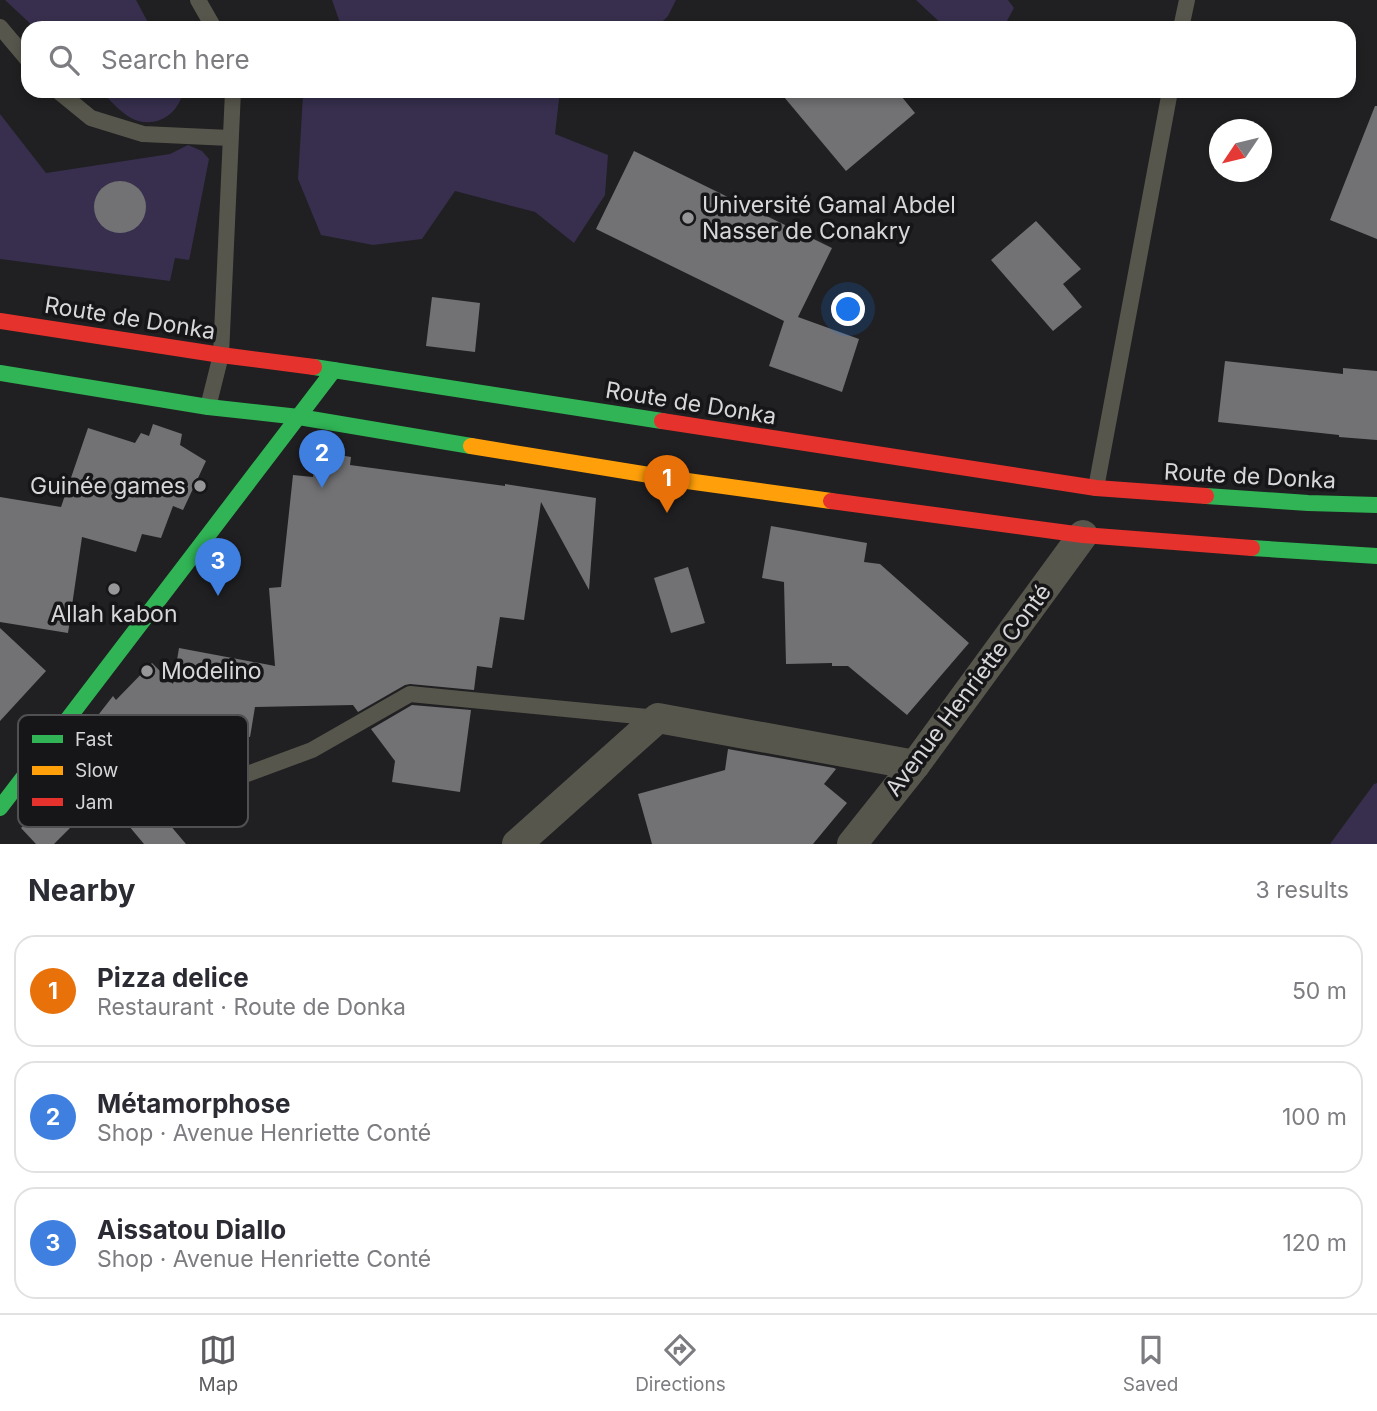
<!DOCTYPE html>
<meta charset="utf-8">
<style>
:root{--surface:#fff;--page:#f2f2f3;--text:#2b2b33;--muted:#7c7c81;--line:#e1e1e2;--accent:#5c5c61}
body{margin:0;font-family:Inter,sans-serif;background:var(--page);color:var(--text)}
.compass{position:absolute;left:1209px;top:119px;width:63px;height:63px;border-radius:50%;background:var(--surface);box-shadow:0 4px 10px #0003;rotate:235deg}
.you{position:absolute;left:849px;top:310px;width:24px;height:24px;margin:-18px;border:5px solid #fff;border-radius:50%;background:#1a73e8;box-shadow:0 0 0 10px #1a73e833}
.badge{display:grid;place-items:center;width:46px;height:46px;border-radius:50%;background:var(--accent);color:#fff;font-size:23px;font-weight:700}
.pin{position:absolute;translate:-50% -58px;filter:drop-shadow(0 2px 4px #0008)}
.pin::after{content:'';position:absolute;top:37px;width:24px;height:21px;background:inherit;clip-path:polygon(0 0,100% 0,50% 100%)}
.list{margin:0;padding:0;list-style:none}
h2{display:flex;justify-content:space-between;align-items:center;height:91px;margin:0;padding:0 28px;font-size:30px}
h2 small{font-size:23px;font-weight:400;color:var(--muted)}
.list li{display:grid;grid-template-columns:46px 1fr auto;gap:21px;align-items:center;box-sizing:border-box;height:112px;margin:0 14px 14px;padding:0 14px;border:2px solid var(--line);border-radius:21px}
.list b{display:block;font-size:26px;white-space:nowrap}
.list p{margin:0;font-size:23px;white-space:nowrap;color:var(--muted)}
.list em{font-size:23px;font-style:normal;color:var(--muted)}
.icon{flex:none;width:38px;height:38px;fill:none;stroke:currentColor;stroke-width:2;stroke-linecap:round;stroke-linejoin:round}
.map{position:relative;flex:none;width:1377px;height:844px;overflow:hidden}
.search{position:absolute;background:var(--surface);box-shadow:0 4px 10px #0003;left:21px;right:21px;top:21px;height:77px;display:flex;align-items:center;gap:18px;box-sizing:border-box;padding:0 24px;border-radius:21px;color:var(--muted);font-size:26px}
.sheet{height:469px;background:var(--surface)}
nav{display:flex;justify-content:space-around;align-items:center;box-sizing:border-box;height:98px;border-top:2px solid var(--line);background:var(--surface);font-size:19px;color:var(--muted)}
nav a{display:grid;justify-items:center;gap:4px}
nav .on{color:var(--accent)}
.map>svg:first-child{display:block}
.green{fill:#372f4d}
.building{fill:#727274}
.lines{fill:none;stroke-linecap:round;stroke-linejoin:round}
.lane{stroke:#57564c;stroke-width:16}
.street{stroke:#57564c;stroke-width:30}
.fast{stroke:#30b455;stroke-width:16}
.slow{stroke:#ff9f0a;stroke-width:16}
.jam{stroke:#e5322d;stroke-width:16}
.poi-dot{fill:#979799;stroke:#161518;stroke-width:2.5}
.labels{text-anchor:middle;stroke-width:7;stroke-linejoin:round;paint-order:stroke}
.poi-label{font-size:23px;fill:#d7d7d9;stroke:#161518;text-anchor:start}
.street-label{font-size:23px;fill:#d7d7d9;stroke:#161518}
.key{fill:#161518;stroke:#504f52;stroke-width:2}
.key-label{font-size:19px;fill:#d7d7d9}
</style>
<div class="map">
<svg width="1377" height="844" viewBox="0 0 1377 844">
<rect width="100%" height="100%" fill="#201f21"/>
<!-- green -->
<g class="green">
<polygon points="5,0 136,0 151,28 35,28"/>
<polygon points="332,0 676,0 668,16 656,28 349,28 339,20"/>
<polygon points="916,0 1008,0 1014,8 1003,28 946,28"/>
<path d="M 101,91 L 183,91 C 179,115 154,130 131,118 C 120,112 110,100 101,91 Z"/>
<polygon points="324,91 560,91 555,134 608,155 605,195 574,243 535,212 455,191 422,239 373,245 321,235 298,179 303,95"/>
<polygon points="0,114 46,173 170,154 188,145 202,151 209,159 190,256 189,260 175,258 170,281 0,259"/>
<polygon points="1377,783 1377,844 1330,844 1374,784"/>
</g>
<!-- building -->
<g class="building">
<polygon points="779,91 897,91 915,113 846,171"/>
<polygon points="1375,106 1377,106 1377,239 1330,220"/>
<polygon points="634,151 832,248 798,317 859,339 842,392 769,366 784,321 596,229"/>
<circle cx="120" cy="207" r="26"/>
<polygon points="1036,221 1081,269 1063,284 1082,307 1053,331 991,260"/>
<polygon points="432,297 480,303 475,352 426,346"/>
<polygon points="1225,361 1343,374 1343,368 1377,371 1377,440 1339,437 1339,435 1218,422"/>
<polygon points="153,424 182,434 180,445 206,461 183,510 173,506 161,538 142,534 136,552 82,537 68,633 0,622 0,497 61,507 88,428 135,443 141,433 149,436"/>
<polygon points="317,451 351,457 350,465 505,486 505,484 596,498 589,590 541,502 524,620 500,617 492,668 477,666 474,690 410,684 405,685 358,712 353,705 255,707 250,737 208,729 202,773 114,759 186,844 144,844 103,795 54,844 36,844 21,828 56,793 54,791 103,735 92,723 113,696 116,700 152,663 173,684 179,648 275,666 269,588 281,587 293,475 313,477"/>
<polygon points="771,526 867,543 864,562 880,564 969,643 907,715 848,666 832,666 832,663 786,664 784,582 762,578"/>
<polygon points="688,567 705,623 671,633 654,578"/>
<polygon points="0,628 46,671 0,721"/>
<polygon points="412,705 471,710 460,792 392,782 395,761 371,729"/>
<polygon points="728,749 834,768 836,769 824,784 847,803 813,844 652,844 638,794 725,770"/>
</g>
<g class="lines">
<!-- lane -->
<g class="lane">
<polyline points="198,0 214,28"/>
<polyline points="0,27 28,60"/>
<polyline points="1181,28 1187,0"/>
<polyline points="58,91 91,118 143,134 230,138"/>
<polyline points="208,407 221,355 233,91"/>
<polyline points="1096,488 1170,91"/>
<polyline points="173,786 212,787 312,750 410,694 658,718"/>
</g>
<!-- street -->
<g class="street">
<polyline points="517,844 658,718 915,765"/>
<polyline points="852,844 915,765 1083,535"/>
</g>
<!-- fast -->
<g class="fast">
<polyline points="314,367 662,421"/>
<polyline points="0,373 208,407 299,417 471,446"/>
<polyline points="1206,496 1308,503 1377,505"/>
<polyline points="1252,548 1377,556"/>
<polyline points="0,808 334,370"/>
</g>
<!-- slow -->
<polyline class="slow" points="471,446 680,480 831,501"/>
<!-- jam -->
<g class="jam">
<polyline points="0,321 221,355 314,367"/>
<polyline points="662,421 1096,488 1206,496"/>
<polyline points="831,501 1083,535 1252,548"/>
</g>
</g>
<!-- markers -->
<g class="poi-dot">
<circle cx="688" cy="218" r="7"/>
<circle cx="200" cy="486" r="7"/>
<circle cx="114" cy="589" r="7"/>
<circle cx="147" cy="671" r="7"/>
</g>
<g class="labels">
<!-- poi labels -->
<g class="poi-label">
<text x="702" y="213">Université Gamal Abdel<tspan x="702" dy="26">Nasser de Conakry</tspan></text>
<text x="186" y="494" text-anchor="end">Guinée games</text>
<text x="114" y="622" text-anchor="middle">Allah kabon</text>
<text x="161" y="679">Modelino</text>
</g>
<!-- street labels -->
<g class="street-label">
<text transform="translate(130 318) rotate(9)" y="8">Route de Donka</text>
<text transform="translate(691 403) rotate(9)" y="8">Route de Donka</text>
<text transform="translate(1250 476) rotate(3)" y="8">Route de Donka</text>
<text transform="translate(968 690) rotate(-53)" y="8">Avenue Henriette Conté</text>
</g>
</g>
<!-- legend -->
<rect x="18" y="715" width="230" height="112" rx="10" class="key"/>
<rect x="32" y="735" width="31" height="8" fill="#30b455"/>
<rect x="32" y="766" width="31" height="9" fill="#ff9f0a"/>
<rect x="32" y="798" width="31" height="8" fill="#e5322d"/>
<g class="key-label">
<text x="75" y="746">Fast</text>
<text x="75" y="777">Slow</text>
<text x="75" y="809">Jam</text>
</g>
</svg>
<svg class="compass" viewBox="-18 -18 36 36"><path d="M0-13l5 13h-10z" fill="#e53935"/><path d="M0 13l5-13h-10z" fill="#7c7c81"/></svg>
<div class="you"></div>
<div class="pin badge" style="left:667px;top:513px;background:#e8710a">1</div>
<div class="pin badge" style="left:322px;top:488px;background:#3f7fe0">2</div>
<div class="pin badge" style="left:218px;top:596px;background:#3f7fe0">3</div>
<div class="search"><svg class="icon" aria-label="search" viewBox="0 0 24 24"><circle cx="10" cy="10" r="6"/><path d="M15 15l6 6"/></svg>Search here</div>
</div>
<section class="sheet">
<h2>Nearby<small>3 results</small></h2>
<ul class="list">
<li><span class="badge" style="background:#e8710a">1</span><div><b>Pizza delice</b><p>Restaurant · Route de Donka</p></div><em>50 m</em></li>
<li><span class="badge" style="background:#3f7fe0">2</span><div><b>Métamorphose</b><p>Shop · Avenue Henriette Conté</p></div><em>100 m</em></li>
<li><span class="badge" style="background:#3f7fe0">3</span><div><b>Aissatou Diallo</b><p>Shop · Avenue Henriette Conté</p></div><em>120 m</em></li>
</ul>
</section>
<nav>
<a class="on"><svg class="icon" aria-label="map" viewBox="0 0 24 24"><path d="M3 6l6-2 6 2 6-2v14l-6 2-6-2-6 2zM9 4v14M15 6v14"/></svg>Map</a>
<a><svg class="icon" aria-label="directions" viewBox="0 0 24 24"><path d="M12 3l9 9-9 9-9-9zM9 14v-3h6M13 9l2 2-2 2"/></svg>Directions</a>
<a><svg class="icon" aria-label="saved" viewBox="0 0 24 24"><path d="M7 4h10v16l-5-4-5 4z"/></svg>Saved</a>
</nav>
